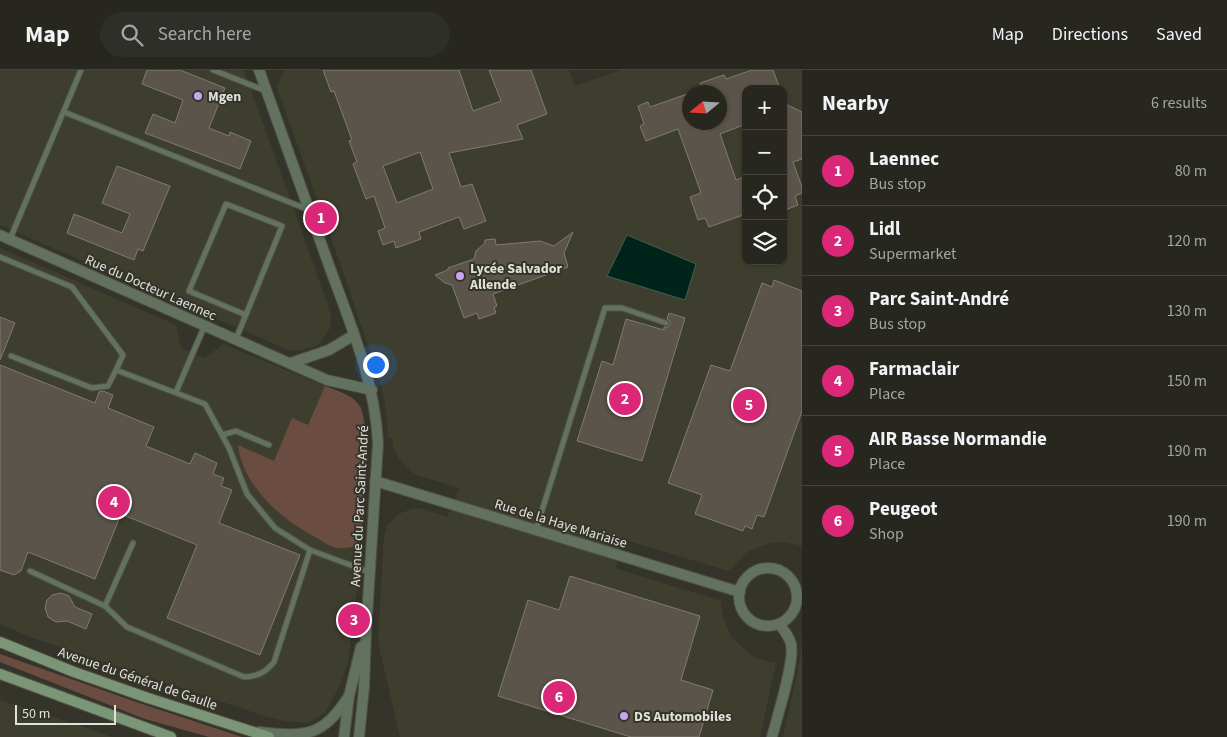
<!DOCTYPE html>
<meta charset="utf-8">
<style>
:root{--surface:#272720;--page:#2f2f29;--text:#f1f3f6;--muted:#a4a5a5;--line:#43443e;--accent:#db2777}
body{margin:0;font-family:"Source Sans 3",sans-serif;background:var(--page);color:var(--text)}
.controls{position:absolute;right:15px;top:15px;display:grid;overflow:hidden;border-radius:10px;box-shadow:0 1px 4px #0004}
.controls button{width:45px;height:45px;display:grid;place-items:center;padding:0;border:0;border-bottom:1px solid var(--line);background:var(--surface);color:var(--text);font:25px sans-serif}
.compass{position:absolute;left:682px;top:15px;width:45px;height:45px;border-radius:50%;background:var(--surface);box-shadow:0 1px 4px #0004;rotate:252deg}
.scale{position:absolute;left:15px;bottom:12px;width:101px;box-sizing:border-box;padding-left:5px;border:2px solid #e1e1db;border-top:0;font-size:14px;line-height:18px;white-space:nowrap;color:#e1e1db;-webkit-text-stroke:4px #34342a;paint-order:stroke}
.you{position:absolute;left:375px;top:294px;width:18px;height:18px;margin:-12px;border:4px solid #fff;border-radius:50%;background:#1a73e8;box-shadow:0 0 0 8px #1a73e833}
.badge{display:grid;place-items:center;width:32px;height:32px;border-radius:50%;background:var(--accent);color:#fff;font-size:16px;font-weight:700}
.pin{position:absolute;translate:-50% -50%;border:2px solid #fff;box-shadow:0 1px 5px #0006}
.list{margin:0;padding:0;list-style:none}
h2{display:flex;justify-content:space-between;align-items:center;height:65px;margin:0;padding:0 20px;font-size:21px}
h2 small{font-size:16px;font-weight:400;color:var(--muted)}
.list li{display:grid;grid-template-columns:32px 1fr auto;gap:15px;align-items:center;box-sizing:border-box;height:70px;padding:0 20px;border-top:1px solid var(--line)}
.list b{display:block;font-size:19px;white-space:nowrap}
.list p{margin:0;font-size:16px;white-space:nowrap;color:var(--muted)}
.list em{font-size:16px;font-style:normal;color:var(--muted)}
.icon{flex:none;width:28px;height:28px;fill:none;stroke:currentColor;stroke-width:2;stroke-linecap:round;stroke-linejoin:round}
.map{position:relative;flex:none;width:802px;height:667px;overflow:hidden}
header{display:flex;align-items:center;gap:30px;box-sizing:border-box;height:70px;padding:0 25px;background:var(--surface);border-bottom:1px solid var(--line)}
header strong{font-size:24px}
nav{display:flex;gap:28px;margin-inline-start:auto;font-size:18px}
.search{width:350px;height:45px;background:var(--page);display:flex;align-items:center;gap:12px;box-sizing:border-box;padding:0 18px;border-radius:28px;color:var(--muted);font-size:19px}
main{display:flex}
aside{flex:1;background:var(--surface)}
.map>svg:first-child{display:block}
.built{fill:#3e3e2f;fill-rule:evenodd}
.green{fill:#6b4c40}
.water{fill:#00231a;stroke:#445c54}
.building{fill:#5b544b;stroke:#827a70;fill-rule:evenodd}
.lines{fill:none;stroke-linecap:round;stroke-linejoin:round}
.service-casing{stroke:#505046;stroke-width:7}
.minor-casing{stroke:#505046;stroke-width:12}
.tertiary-casing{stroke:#505046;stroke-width:12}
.secondary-casing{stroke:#505046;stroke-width:12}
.service{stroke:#62725f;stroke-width:5}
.minor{stroke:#62725f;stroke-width:10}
.tertiary{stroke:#62725f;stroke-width:10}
.secondary{stroke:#7b9577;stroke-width:10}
.poi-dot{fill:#c7a6ef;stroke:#34342a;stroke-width:2}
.labels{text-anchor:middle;stroke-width:4;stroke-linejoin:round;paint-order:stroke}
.poi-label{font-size:14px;font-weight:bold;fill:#e1e1db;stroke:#34342a;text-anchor:start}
.street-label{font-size:14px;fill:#e1e1db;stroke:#34342a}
</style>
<header>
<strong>Map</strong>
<div class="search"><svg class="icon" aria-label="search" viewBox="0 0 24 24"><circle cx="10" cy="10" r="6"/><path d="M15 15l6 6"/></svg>Search here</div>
<nav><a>Map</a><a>Directions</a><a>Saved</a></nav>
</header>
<main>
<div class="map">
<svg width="802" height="667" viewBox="0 0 802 667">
<rect width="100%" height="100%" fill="#34342a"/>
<!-- built -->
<g class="built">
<polygon points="0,0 244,0 329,238 331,248 330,258 323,269 316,276 306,279 295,281 286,279 0,155"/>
<path d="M 284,0 L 569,0 L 575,16 L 621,0 L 802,0 L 802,476 L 784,472 L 771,473 L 756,478 L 747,482 L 729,501 L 625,470 L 615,498 L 721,531 L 723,547 L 731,567 L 749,583 L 758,589 L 776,593 L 760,667 L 400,667 L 378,572 L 384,466 L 387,456 L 397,445 L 413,438 L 424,439 L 447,447 L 460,418 L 416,405 L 411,401 L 399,389 L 393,377 L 392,368 L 388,367 L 386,340 L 381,315 L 346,210 L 276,15 L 279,12 ZM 746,19 L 783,19 L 783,191 L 746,191 ZM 690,22 L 720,22 L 720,52 L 690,52 Z"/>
<polygon points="0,178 176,255 181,278 205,288 223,274 351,327 360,336 363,347 366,391 361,466 357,476 357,518 348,593 339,617 325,643 307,653 284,651 264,646 33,568 0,554"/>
<polygon points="802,564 802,667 783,667 800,590"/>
<polygon points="0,630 87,658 112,667 0,667"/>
</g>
<!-- green -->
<g class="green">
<path d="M 325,316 C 337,321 351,324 359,335 C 372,352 363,442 361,466 L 357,476 C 351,477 344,479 338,478 C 331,478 323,471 317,468 C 282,450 243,417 238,375 L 274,391 L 292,348 L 308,355 Z"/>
<polygon points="0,584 139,633 242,667 209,667 145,649 0,592"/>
</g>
<!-- water -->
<polygon class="water" points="627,165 696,194 685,230 607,206"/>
<!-- building -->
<g class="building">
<polygon points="147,0 180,0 225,18 209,58 229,66 230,62 251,71 240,99 145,63 153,44 175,53 183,30 142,14"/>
<path d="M 323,0 L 459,0 L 473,41 L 501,31 L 489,0 L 531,0 L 547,44 L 517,55 L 523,69 L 449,83 L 461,117 L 472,114 L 486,151 L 464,159 L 459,147 L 419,162 L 421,169 L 396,178 L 394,171 L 383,175 L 378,161 L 385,158 L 374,126 L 366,129 L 353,94 L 357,92 L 349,71 L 352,70 L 334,21 L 331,22 ZM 420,82 L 433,119 L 397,133 L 383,96 Z"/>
<polygon points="752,0 773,0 780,19 746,19 746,54 720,64 736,110 746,106 746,144 709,157 705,148 698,150 690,127 701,123 678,59 646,71 640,56 644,54 638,36 648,32 650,37 690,23 690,52 720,52 720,22 704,22 700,13 724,5 726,9"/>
<polygon points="783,33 802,42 802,89 793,92 802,117 802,123 795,126 798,135 783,141"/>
<polygon points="117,96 170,116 143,181 138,179 134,190 67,163 74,144 122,163 130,144 102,133"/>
<polygon points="573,162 564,183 568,197 493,224 497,236 494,237 496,243 479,249 477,243 464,248 452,215 445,213 435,205 448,200 448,198 474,189 476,181 485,173 485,170 495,169 496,175 540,171 554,176"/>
<polygon points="774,210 802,221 802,341 764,447 757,445 752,459 745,456 743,461 695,444 702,425 668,413 711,295 730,301 762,213 772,217"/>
<polygon points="669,243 685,248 642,391 577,371 602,291 613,295 626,249 664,260 664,257 668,257 670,254 670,251 667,249"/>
<polygon points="0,247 15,253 0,290"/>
<polygon points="0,295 95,333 99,322 103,321 113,325 108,338 154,357 146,376 190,394 195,383 217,393 213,404 224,408 221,416 232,420 219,453 300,485 260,585 167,548 197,475 121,444 95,509 28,482 21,501 14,505 0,500"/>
<polygon points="570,506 700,546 681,610 713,620 699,667 631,667 498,626 528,530 559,540"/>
<polygon points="60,523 69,526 75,537 92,544 86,559 67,551 56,552 48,547 45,538 47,530 52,525"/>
</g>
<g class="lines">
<defs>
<g id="service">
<polyline points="213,0 266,21"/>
<polyline points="64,42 309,140"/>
<polyline points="10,169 81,0"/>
<polyline points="0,187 72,217 123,285 116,300 205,334 229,378 247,424 275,458 310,480 369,502"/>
<polyline points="236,269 282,156 226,134 189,221 246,245"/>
<polyline points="11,286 92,318 108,316 116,300"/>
<polyline points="176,322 205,255"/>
<polyline points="222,365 236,361 269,375"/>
<polyline points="536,460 605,238 622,238 666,253"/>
<path d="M 30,501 L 105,536 L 127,557 L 244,607 C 258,606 265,603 274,592 L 310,480"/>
<polyline points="105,536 133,473"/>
</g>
<g id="minor">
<polyline points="0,165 327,310 372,320"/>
<polyline points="291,293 329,280 354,265"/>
<polyline points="375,411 740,522"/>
<circle cx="768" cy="527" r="29"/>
<path d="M 772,667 C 777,647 795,592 791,574 C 789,566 784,560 779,554"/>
</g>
<g id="tertiary">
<path d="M 259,0 C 283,67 307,134 331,201 C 352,258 375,313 378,373 L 366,562 L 364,618 L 359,667"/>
<path d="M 259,662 C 307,667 322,667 349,626"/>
<polyline points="344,667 349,626 361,577"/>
</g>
<g id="secondary">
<polyline points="0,572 74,602 148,628 269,667"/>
<polyline points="0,604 171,667"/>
</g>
</defs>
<!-- service casing -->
<use href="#service" class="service-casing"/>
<!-- minor casing -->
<use href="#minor" class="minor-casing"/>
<!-- tertiary casing -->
<use href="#tertiary" class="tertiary-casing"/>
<!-- secondary casing -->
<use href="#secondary" class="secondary-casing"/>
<!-- service -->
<use href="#service" class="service"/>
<!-- minor -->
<use href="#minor" class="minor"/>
<!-- tertiary -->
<use href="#tertiary" class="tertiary"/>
<!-- secondary -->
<use href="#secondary" class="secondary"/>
</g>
<!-- markers -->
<g class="poi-dot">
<circle cx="198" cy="26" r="5"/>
<circle cx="460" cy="206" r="5"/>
<circle cx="624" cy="646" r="5"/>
</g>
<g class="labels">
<!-- poi labels -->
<g class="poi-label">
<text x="208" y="31">Mgen</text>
<text x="470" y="203">Lycée Salvador<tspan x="470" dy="16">Allende</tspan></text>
<text x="634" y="651">DS Automobiles</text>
</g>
<!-- street labels -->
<g class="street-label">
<text transform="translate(151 217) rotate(24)" y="5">Rue du Docteur Laennec</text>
<text transform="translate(359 436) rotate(-87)" y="5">Avenue du Parc Saint-André</text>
<text transform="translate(561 453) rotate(17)" y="5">Rue de la Haye Mariaise</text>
<text transform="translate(138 608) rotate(19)" y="5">Avenue du Général de Gaulle</text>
</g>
</g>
</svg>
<div class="controls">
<button>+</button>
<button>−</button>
<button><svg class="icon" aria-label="locate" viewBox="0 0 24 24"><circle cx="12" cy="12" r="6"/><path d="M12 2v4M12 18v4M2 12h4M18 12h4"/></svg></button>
<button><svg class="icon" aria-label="layers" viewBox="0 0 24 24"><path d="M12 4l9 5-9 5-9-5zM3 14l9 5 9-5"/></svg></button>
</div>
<svg class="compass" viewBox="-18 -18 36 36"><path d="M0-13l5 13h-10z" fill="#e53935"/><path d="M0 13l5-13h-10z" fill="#a4a5a5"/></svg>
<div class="scale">50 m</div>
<div class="you"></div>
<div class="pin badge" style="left:321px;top:148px">1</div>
<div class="pin badge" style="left:625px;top:329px">2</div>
<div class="pin badge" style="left:354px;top:550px">3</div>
<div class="pin badge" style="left:114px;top:432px">4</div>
<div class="pin badge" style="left:749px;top:335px">5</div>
<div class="pin badge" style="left:559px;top:627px">6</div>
</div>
<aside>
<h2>Nearby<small>6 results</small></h2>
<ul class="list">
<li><span class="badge">1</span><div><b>Laennec</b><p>Bus stop</p></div><em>80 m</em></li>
<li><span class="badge">2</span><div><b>Lidl</b><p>Supermarket</p></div><em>120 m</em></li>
<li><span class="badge">3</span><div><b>Parc Saint-André</b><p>Bus stop</p></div><em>130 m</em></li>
<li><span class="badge">4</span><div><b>Farmaclair</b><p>Place</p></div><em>150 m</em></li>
<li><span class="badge">5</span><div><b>AIR Basse Normandie</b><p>Place</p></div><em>190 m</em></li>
<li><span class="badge">6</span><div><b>Peugeot</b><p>Shop</p></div><em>190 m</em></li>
</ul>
</aside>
</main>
